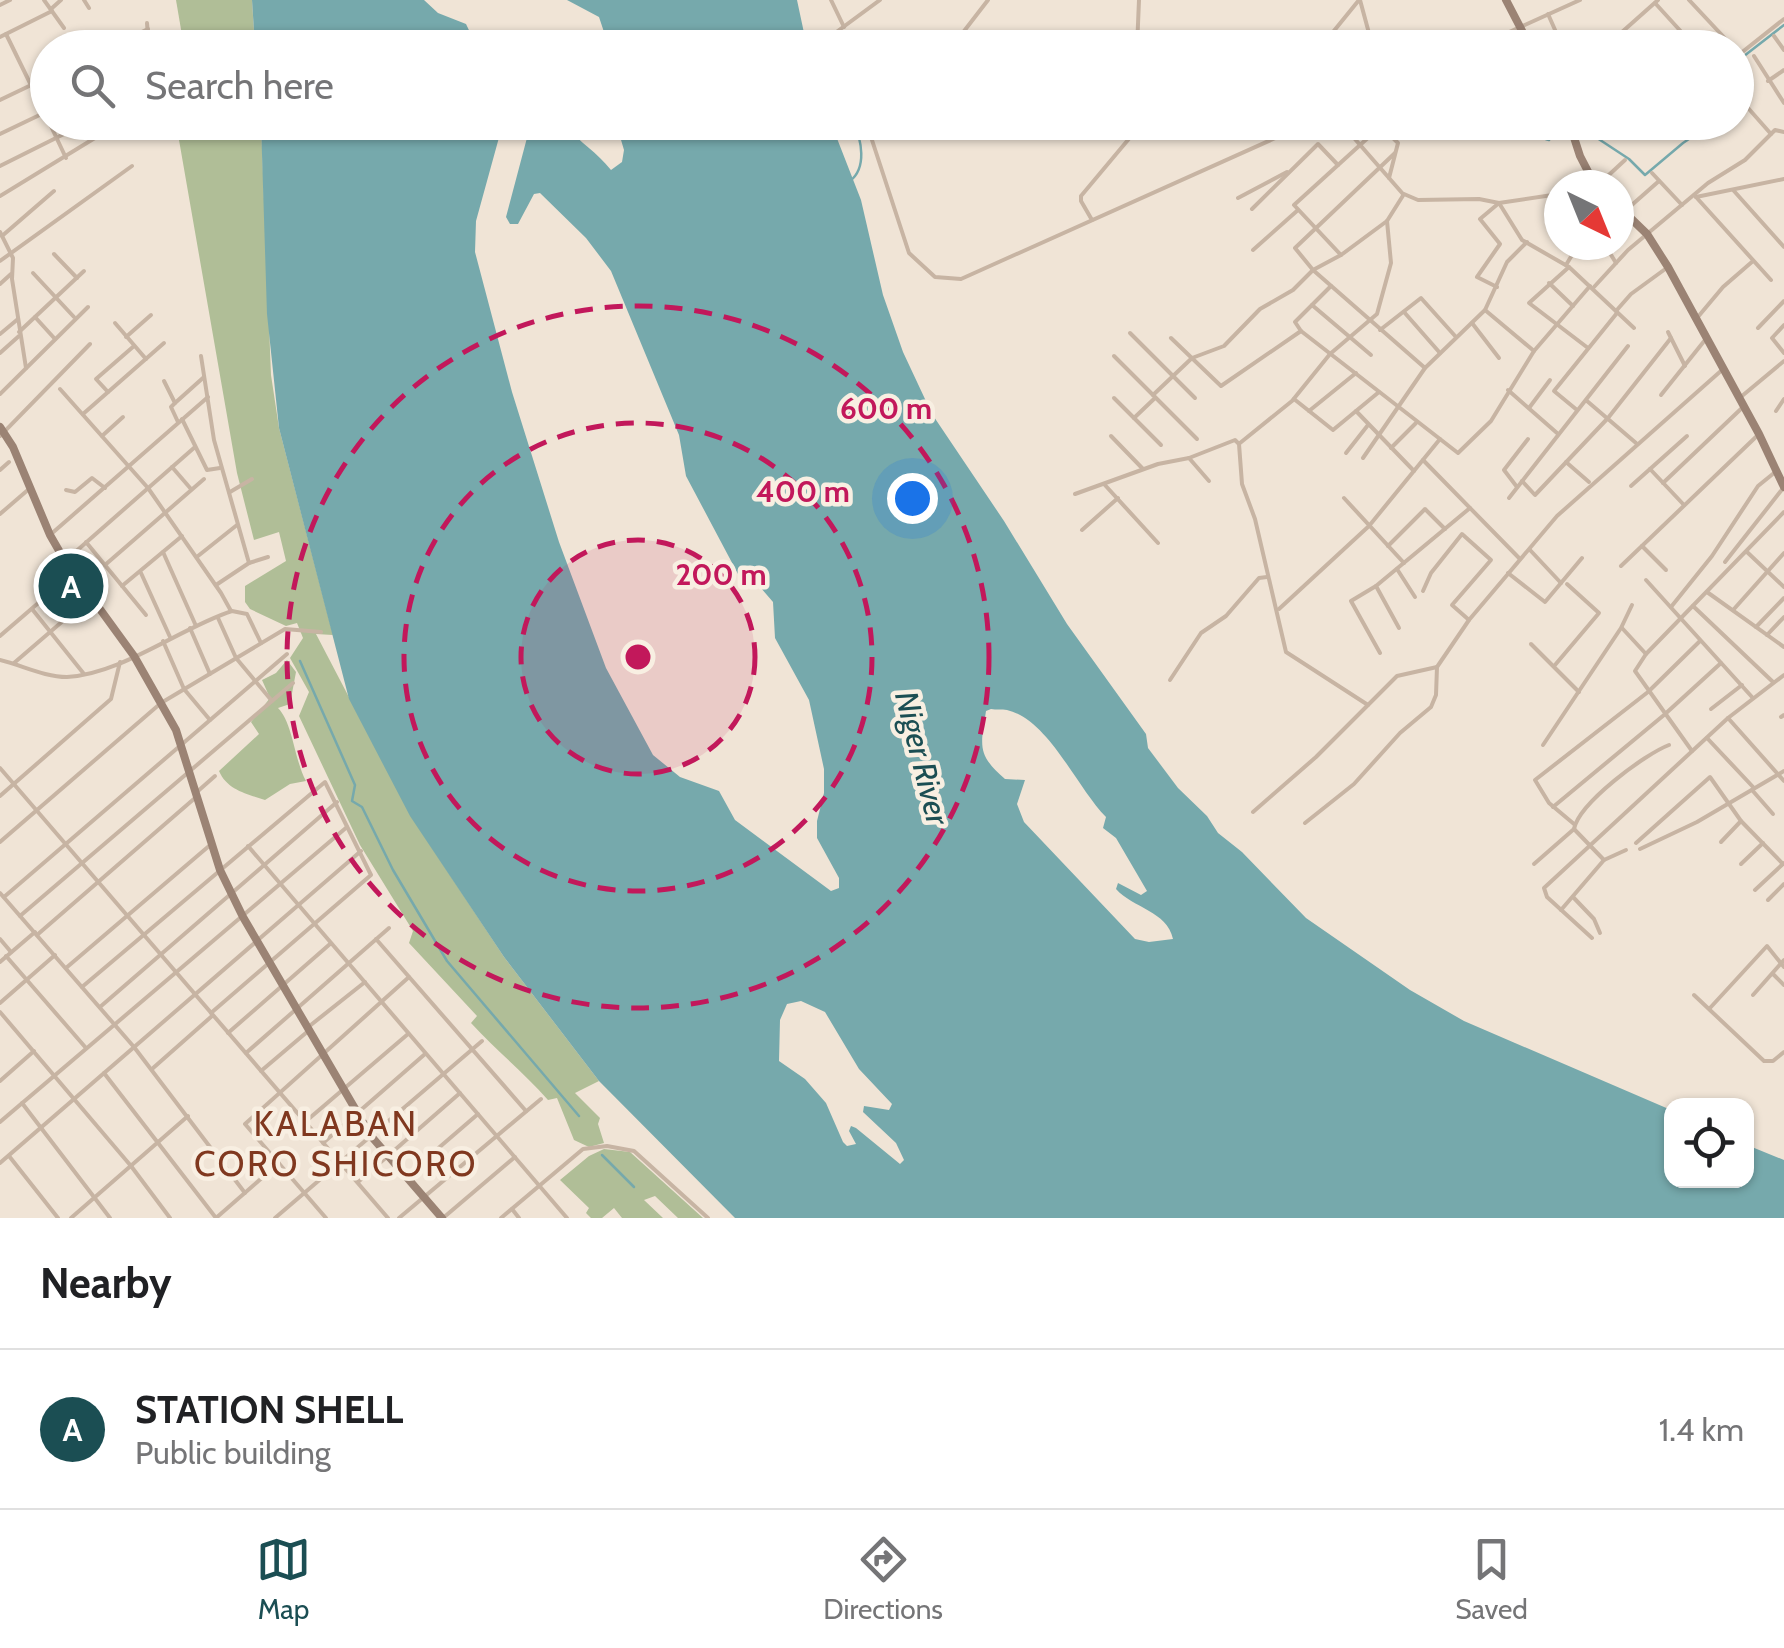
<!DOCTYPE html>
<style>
:root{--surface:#fff;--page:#f2f2f2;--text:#202124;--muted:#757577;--line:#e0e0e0;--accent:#1b4e53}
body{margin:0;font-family:Cabin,sans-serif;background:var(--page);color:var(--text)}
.controls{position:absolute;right:30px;bottom:30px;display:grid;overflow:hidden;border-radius:20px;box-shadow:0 2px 8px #0004}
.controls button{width:90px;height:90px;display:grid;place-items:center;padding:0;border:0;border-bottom:2px solid var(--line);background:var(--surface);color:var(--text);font:50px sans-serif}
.compass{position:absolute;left:1544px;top:170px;width:90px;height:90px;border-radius:50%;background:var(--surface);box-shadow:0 2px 8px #0004;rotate:137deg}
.you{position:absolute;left:912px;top:498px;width:35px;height:35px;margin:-25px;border:8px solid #fff;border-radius:50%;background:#1a73e8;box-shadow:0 0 0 15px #1a73e833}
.badge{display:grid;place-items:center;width:65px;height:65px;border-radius:50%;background:var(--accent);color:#fff;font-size:32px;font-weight:700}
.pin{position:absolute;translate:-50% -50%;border:5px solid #fff;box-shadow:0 2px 10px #0006}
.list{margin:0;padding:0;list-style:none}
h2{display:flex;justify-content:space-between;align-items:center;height:130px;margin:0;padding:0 40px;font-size:42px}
h2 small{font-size:32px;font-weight:400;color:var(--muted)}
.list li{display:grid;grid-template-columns:65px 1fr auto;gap:30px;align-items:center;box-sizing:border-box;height:160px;padding:0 40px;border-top:2px solid var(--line)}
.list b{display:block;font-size:38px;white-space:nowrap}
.list p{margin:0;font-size:32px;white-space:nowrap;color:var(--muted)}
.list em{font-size:32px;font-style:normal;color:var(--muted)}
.icon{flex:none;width:55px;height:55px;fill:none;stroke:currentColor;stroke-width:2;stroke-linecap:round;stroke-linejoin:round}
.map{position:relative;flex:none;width:1784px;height:1218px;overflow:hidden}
.search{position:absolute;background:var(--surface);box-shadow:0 2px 8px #0004;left:30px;right:30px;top:30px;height:110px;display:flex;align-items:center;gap:25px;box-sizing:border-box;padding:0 35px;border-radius:55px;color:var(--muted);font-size:38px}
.sheet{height:290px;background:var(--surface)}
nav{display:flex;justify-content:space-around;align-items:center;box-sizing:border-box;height:140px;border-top:2px solid var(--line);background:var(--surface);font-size:28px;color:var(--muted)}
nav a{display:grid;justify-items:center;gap:5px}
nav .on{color:var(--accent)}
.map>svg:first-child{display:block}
.green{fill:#b0be97}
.water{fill:#76a9ac;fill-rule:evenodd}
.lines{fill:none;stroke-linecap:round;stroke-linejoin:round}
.stream{stroke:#76a9ac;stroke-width:2.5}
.street{stroke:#c7b4a3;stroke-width:4}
.secondary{stroke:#9b8374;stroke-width:8}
.ring{fill:none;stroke:#c2185b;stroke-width:5;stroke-dasharray:18 12}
.labels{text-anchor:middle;stroke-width:9;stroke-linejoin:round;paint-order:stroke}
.water-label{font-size:32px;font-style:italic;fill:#1b4e53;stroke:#f8efe2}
.quarter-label{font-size:35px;letter-spacing:2.5px;fill:#80381f;stroke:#f8efe2}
.centre{fill:#c2185b;stroke:#f8efe2;stroke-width:5}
.ring-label{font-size:30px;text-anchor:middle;font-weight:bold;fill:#c2185b;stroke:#f8efe2;stroke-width:9;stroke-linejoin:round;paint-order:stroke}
</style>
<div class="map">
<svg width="1784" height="1218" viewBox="0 0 1784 1218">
<rect width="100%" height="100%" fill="#f0e4d6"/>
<!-- green -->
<g class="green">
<polygon points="176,0 252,0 255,47 184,47"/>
<path d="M 188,123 L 261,123 L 271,375 L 279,428 L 333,635 L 316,634 L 411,816 L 504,957 L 599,1081 L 575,1093 L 600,1118 L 598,1124 L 604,1143 L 589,1147 L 574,1140 L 557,1098 L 548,1100 C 524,1073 496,1050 471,1023 L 477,1016 L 409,943 L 413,931 L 360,845 L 299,716 L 309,692 L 290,658 L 303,638 L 297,623 L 286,626 L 250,609 L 245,602 L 245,586 L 286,561 L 279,532 L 254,540 L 237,473 L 179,140 L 189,137 Z"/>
<path d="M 287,660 L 296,672 L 290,704 L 278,708 C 293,723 294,759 306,781 L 290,784 L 265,800 C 247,794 227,790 219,771 L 259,734 L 251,722 L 270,698 L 262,680 L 276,673 Z"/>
<polygon points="604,1149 630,1152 703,1218 678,1218 655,1196 644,1200 663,1218 622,1218 614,1208 602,1218 591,1218 586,1213 589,1208 560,1180 589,1156"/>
</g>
<!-- water -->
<g class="water">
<polygon points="252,0 424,0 438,13 466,24 477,47 255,47"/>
<polygon points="567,0 797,0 807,47 603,47 605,35 599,17"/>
<path d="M 261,123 L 503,123 L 476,221 L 475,252 L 512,392 L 559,542 L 606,668 L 653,755 L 680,777 L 719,791 L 735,820 L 831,891 L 839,888 L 839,878 L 817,838 L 817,821 L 824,793 L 824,769 L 809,700 L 775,638 L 773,602 L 760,587 L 738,574 L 686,476 L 679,435 L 611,271 L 586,238 L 540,193 L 534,194 L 518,224 L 510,224 L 506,217 L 528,134 L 529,123 L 565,125 C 580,143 597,152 611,170 L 622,162 L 624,150 L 616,123 L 831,123 L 861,200 L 883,295 L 903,352 L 932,414 L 1004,521 L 1067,624 L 1146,734 L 1148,748 L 1178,788 L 1207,816 L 1218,833 L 1242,852 L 1306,918 L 1410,990 L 1464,1021 L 1671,1110 L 1672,1180 L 1746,1180 L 1747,1145 L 1784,1160 L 1784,1218 L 735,1218 L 599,1081 L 504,957 L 410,816 L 349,699 L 279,428 L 267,314 ZM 991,709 C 996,710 1002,709 1007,710 C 1049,720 1077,788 1106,817 L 1103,828 L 1116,838 L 1147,891 L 1141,895 L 1118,883 L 1116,889 C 1133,908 1167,911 1173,939 L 1149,942 L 1135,939 L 1024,822 L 1017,804 L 1025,780 L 1005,779 C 976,754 981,745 986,711 ZM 801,1001 L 825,1012 L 859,1069 L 892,1104 L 889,1110 L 864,1106 L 863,1112 L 896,1143 L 904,1160 L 900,1164 L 856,1128 L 851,1126 L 849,1131 L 856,1144 L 847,1146 L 843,1142 L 826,1103 L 805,1079 L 779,1061 L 780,1020 L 787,1004 Z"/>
</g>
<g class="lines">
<!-- stream -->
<g class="stream">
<polyline points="1736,79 1745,70 1744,56 1784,25"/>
<polyline points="1396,122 1431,138 1447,131 1487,136 1502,126 1549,140 1554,133 1562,138 1591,134 1629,159 1645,175 1683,143 1714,122"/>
<path d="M 850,181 C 867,168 862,140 853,122"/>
<polyline points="300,661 355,785 352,801 362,807 393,870 447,961 579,1116"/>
<polyline points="602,1155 634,1187"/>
</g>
<!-- street -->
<g class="street">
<polyline points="44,0 64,28"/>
<polyline points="84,0 89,8"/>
<polyline points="831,0 844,27"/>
<polyline points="1360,0 1373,48"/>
<polyline points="1689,0 1734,48"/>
<polyline points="1655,3 1696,48"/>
<polyline points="0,5 10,0"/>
<polyline points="51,9 61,0"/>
<polyline points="1548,14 1563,48"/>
<polyline points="147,23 149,48"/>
<polyline points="1333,33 1347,48"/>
<polyline points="6,34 48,120"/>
<polyline points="1774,36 1784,50"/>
<polyline points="0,37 52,11"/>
<polyline points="898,37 908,48"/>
<polyline points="109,48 148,29"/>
<polyline points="836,48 831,36 880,0"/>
<polyline points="951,48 988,0"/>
<polyline points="1137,48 1139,0"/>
<polyline points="1320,48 1359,0"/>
<polyline points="1474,48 1580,0"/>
<polyline points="1604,48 1658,0"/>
<polyline points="1754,56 1784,103"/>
<polyline points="1736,57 1784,19"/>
<polyline points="1768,81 1784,70"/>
<polyline points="0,100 48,77"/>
<polyline points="1741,100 1771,134"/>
<polyline points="49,122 66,158"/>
<polyline points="872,122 870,134 909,253 935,277 961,279 1311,122"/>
<polyline points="1340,122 1403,194"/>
<polyline points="1496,122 1498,126"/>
<polyline points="1605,132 1631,122"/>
<polyline points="0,134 48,111"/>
<polyline points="1395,153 1295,248 1313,270 1425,368"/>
<polyline points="0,166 88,122"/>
<polyline points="1652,173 1682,205"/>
<polyline points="1598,185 1625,160"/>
<polyline points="1734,191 1784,247"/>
<polyline points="0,196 121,122"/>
<polyline points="1696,197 1771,280"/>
<polyline points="1696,197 1784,179"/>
<polyline points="1238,198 1287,172"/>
<polyline points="1252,209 1318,144 1338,165"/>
<polyline points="1625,211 1659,181"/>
<polyline points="1092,220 1081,201 1081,196 1143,122"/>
<polyline points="0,232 13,258 12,279 26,368"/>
<polyline points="2,236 54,191"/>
<polyline points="1605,245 1616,263"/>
<polyline points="1253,250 1298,210"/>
<polyline points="54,254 77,278"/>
<polyline points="1341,255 1294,205 1381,126 1398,143 1389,178"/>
<polyline points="0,261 132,166"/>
<polyline points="1566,265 1578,245"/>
<polyline points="1569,267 1529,303 1588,348"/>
<polyline points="33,273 74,317"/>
<polyline points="1549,283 1573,306"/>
<polyline points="0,284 11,274"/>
<polyline points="1331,286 1295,322 1301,331 1458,453 1491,421 1534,351 1590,286"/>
<polyline points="1497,287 1477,277 1500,244 1480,219 1499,203 1522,240 1569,267 1634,328"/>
<polyline points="1594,287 1628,250 1708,183 1745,160 1775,130 1784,132"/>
<polyline points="1312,305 1371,355"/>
<polyline points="1485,310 1534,351"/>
<polyline points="1616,311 1631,294 1668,267"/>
<polyline points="1404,312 1440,353"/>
<polyline points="35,317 55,339"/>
<polyline points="1697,318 1723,287 1753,261"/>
<polyline points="115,323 146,359"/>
<polyline points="1472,323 1499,358"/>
<polyline points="1784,325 1772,338 1784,353"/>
<polyline points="1758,328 1784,301"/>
<polyline points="1380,330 1421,298 1456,337"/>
<polyline points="19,332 84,271"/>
<polyline points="1668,332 1685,366"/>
<polyline points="1130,333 1195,398"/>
<polyline points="0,334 18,319"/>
<polyline points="126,337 151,315"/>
<polyline points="1171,338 1221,386 1301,331"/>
<polyline points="0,353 19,336"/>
<polyline points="201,356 214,440 249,563"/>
<polyline points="1114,356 1197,439"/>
<polyline points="164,381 175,403 171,407 178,422"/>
<polyline points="60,389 148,488 221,593 231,611"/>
<polyline points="1508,390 1557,433"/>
<polyline points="108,392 96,379 134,346"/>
<polyline points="0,394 88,307"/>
<polyline points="1153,395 1192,358 1224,346 1260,309 1293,290 1313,270 1341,255 1387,221 1404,194 1418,200 1479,199 1499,203 1559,194"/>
<polyline points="1661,395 1705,340"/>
<polyline points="1742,396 1784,361"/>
<polyline points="1114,398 1161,445"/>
<polyline points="1294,399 1333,430 1379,392"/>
<polyline points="1587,401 1636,443"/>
<polyline points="175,403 204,377"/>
<polyline points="1529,408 1550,380"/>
<polyline points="1577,410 1554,391 1617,313"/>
<polyline points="1309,411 1356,373"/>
<polyline points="1356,411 1414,471"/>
<polyline points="1776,411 1784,399"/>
<polyline points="83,414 164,343"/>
<polyline points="1134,418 1155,398"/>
<polyline points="182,419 207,470 220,468"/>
<polyline points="0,436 90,344"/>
<polyline points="102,436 123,417"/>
<polyline points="1111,436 1143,469"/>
<polyline points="1240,443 1292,401 1330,354 1377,314 1391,263 1387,221"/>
<polyline points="1391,448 1416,423"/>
<polyline points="1346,453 1368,425"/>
<polyline points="1189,458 1209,481"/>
<polyline points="1363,458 1425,368 1485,310 1507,262 1527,242"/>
<polyline points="1423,460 1520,559"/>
<polyline points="1566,462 1589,482"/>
<polyline points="172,467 191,489"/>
<polyline points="1650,469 1684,505"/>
<polyline points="0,470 9,462"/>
<polyline points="1522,481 1535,495 1608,418 1671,338"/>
<polyline points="1663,483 1743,407"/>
<polyline points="1104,484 1158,543"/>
<polyline points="1631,486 1687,436"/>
<polyline points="1517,487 1504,470 1528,439"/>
<polyline points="66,490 75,492 92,478 105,488"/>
<polyline points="230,492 252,479"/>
<polyline points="1075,494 1158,464 1189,458 1235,440 1239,444 1242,484 1255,519 1286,652 1368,705"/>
<polyline points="1344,498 1404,563"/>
<polyline points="1509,498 1628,346"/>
<polyline points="0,514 29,489"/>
<polyline points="1082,530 1118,498"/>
<polyline points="50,535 208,397"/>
<polyline points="86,542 146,615"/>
<polyline points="1388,546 1425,509 1445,529"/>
<polyline points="1642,546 1666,570"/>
<polyline points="1530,550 1561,583"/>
<polyline points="163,552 196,626"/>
<polyline points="1747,552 1784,587"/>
<polyline points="198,556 237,525"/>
<polyline points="65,561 195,447"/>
<polyline points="1725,562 1784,487"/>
<polyline points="105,565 204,479"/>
<polyline points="1621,566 1759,434"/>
<polyline points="1397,569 1415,597"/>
<polyline points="141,573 170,637"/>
<polyline points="1508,573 1545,602 1582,558"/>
<polyline points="1646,580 1752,697"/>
<polyline points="216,585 249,563 268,557"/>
<polyline points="122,586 182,536"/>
<polyline points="1376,586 1399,628"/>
<polyline points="1423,591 1431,573 1462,534 1491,560 1452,605 1469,620"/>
<polyline points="1707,592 1784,647"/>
<polyline points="1693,606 1773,682"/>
<polyline points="1671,607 1712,556 1758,486 1774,473"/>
<polyline points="32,609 84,674"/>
<polyline points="1279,609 1369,526 1440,439"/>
<polyline points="1734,609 1784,553"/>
<polyline points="218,618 236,658 272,701"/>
<polyline points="1756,627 1784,598"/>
<polyline points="190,628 210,674"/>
<polyline points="1622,628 1646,654"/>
<polyline points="1767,635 1784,617"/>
<polyline points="0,636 72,574"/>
<polyline points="163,641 184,689 210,720"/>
<polyline points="1531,644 1579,692"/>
<polyline points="1380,653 1351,601 1376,586 1470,508"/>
<path d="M 0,660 C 22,665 44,677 67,677 C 122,674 180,628 232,611 L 247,614 L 261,643"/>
<polyline points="14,663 78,608"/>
<polyline points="1555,665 1599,613 1567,584"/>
<polyline points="1170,680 1201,633 1226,616 1259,578 1267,577"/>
<polyline points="1711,709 1742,685"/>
<polyline points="1781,717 1784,715"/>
<polyline points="1728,718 1784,781"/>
<polyline points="1707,738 1754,788"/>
<polyline points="1543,745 1621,628 1632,605"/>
<polyline points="1692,751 1635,671 1646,654 1784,512"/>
<polyline points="0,768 388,1218"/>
<polyline points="1752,790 1773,814"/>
<polyline points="198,791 215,776"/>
<polyline points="0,796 111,699 120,662"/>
<polyline points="1553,807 1664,715 1721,663"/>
<polyline points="1253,812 1316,757 1397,676 1437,667"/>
<polyline points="1305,823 1354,784 1400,733 1431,707 1436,695 1437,667 1469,620 1557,516 1722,370"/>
<polyline points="1574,824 1549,803 1535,780 1648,692 1700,641"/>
<path d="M 1574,829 C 1579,803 1645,754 1669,745"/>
<polyline points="0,842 161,703 285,629 321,632"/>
<polyline points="1721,842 1741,821"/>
<polyline points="1636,843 1710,777 1741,821 1783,864"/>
<polyline points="248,846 567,1218"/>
<polyline points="1640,849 1697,822 1784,771"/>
<polyline points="1534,864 1574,829 1604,860 1626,850"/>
<polyline points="1741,864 1763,843"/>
<polyline points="1755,890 1784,863"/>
<polyline points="0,893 134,1047 245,1193"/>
<polyline points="4,897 287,654"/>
<polyline points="1573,897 1594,919 1600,933"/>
<polyline points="1768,900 1784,884"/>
<polyline points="1561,910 1604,860"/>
<polyline points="20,916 293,683"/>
<polyline points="37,935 195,798"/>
<polyline points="1592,938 1547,897 1544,888 1728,718 1784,675"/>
<polyline points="0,939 11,952"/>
<polyline points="376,939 526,1111"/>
<polyline points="6,956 86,1048"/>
<polyline points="0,962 35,932"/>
<polyline points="66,968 209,846"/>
<polyline points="1773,974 1784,985"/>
<polyline points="82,987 325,782 371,875 211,1013"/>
<polyline points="1694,995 1764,1061 1773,1061 1784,1052"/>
<polyline points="1753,995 1784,960"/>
<polyline points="0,1003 55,955"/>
<polyline points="100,1007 337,802"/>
<polyline points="1710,1008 1767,946 1784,967"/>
<polyline points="0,1012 131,1166 170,1218"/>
<polyline points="307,1028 365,982"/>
<polyline points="228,1033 330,944"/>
<polyline points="246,1053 389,928"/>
<polyline points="152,1069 212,1016"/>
<polyline points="261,1071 307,1032"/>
<polyline points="104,1073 216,1218"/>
<polyline points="0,1081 34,1051"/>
<polyline points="22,1103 110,1218"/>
<polyline points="0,1122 347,827"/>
<polyline points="305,1122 408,1034"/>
<polyline points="323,1143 425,1054"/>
<polyline points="9,1156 58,1218"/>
<polyline points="0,1163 361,851"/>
<polyline points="406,1176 478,1114"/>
<polyline points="358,1182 460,1093"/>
<polyline points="512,1209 519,1218"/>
<polyline points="71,1218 188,1116"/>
<polyline points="216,1218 279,1163"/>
<polyline points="275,1218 482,1041"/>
<polyline points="326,1218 245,1124 409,977"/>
<polyline points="399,1218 541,1099"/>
<polyline points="443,1218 515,1157"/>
<polyline points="501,1218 583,1149 607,1146 634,1151 708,1218"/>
</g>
<!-- secondary -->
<g class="secondary">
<polyline points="1506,0 1531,48"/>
<polyline points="1569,122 1580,156 1595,185"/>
<polyline points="1619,207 1647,234 1668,267 1759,434 1784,487"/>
<polyline points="0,427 13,447 50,535 65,561 134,656 176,730 220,870 243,917 371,1136 442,1218"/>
</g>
</g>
<!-- distance rings -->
<circle cx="638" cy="657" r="117" fill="#c2185b" fill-opacity=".12"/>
<g class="ring">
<circle cx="638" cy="657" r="117"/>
<circle cx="638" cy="657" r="234"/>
<circle cx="638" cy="657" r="351"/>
</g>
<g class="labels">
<!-- water labels -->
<g class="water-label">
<text transform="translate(922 758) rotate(76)" y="11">Niger River</text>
</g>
<!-- quarter labels -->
<g class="quarter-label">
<text x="336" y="1136">KALABAN<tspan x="336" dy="40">CORO SHICORO</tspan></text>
</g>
</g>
<circle cx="638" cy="657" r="15" class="centre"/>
<g class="ring-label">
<text x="886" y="419">600 m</text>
<text x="803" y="502">400 m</text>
<text x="721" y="585">200 m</text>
</g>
</svg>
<div class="controls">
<button><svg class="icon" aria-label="locate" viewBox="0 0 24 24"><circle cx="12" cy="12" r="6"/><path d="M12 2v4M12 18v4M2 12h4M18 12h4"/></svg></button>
</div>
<svg class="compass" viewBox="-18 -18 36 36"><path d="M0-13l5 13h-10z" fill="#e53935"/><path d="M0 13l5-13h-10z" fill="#757577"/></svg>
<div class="you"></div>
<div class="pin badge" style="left:71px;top:586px">A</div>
<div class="search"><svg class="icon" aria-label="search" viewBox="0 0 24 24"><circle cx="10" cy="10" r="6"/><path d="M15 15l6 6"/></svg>Search here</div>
</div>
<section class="sheet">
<h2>Nearby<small></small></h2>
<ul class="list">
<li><span class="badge">A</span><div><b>STATION SHELL</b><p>Public building</p></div><em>1.4 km</em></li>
</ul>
</section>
<nav>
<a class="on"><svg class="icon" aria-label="map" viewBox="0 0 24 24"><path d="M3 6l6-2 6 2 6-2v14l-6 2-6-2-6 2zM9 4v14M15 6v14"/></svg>Map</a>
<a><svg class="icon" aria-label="directions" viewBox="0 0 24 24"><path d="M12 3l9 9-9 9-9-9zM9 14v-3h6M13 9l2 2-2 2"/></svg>Directions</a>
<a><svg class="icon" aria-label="saved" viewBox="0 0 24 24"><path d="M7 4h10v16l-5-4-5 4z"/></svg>Saved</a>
</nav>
